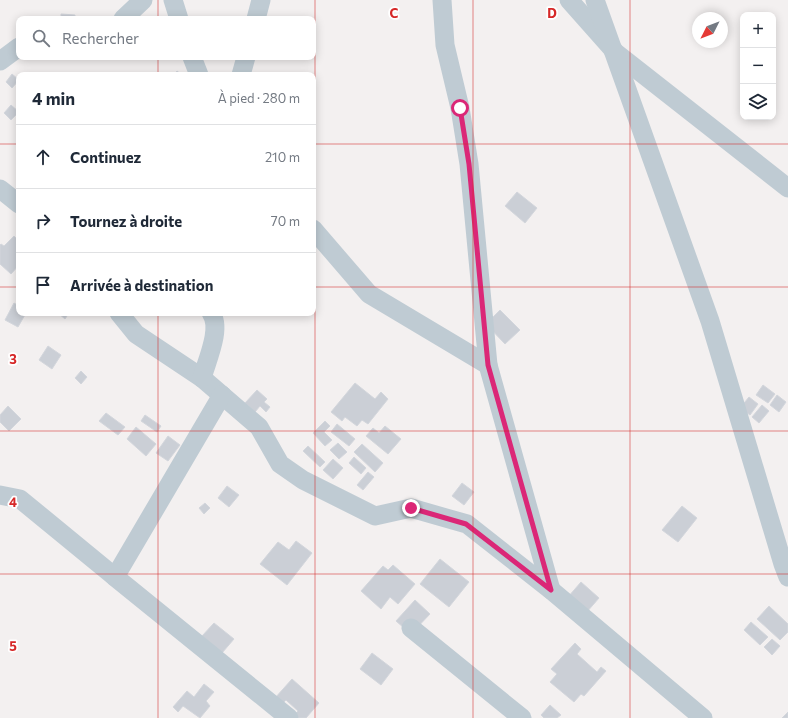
<!DOCTYPE html>
<html lang="fr">
<meta charset="utf-8">
<style>
:root{--surface:#fff;--page:#f6f6f7;--text:#1f2937;--muted:#747a83;--line:#e0e1e3}
body{margin:0;font-family:Commissioner,sans-serif;background:var(--page);color:var(--text)}
.controls{position:absolute;right:12px;top:12px;display:grid;overflow:hidden;border-radius:8px;box-shadow:0 2px 10px #0003}
.controls button{width:36px;height:36px;display:grid;place-items:center;padding:0;border:0;border-bottom:1px solid var(--line);background:var(--surface);color:var(--text);font:20px sans-serif}
.compass{position:absolute;left:692px;top:12px;width:36px;height:36px;border-radius:50%;background:var(--surface);box-shadow:0 2px 10px #0003;rotate:228deg}
.stop{position:absolute;width:12px;height:12px;margin:-9px;border:3px solid #db2777;border-radius:50%;background:#fff}
.stop.end{background:#db2777;border-color:#fff;box-shadow:0 1px 4px #0008}
.list{margin:0;padding:0;list-style:none}
h2{display:flex;justify-content:space-between;align-items:center;height:52px;margin:0;padding:0 16px;font-size:17px}
h2 small{font-size:13px;font-weight:400;color:var(--muted)}
.list li{display:grid;grid-template-columns:26px 1fr auto;gap:12px;align-items:center;box-sizing:border-box;height:64px;padding:0 16px;border-top:1px solid var(--line)}
.list b{display:block;font-size:15px;white-space:nowrap}
.list em{font-size:13px;font-style:normal;color:var(--muted)}
.icon{flex:none;width:22px;height:22px;fill:none;stroke:currentColor;stroke-width:2;stroke-linecap:round;stroke-linejoin:round}
.map{position:relative;flex:none;width:788px;height:718px;overflow:hidden}
.search{position:absolute;background:var(--surface);box-shadow:0 2px 10px #0003;left:16px;top:16px;width:300px;height:44px;display:flex;align-items:center;gap:10px;box-sizing:border-box;padding:0 14px;border-radius:8px;color:var(--muted);font-size:15px}
.panel{position:absolute;background:var(--surface);box-shadow:0 2px 10px #0003;left:16px;top:72px;width:300px;height:244px;border-radius:8px}
.map>svg:first-child{display:block}
.building{fill:#cbcfd6;stroke:#d3d6dc}
.lines{fill:none;stroke-linecap:round;stroke-linejoin:round}
.street{stroke:#bfcbd3;stroke-width:19}
.route{stroke:#db2777;stroke-width:5}
.grid{fill:none;stroke:#d62828;stroke-width:1;stroke-opacity:0.55}
.grid-label{font-size:13px;text-anchor:middle;font-weight:bold;fill:#d62828;stroke:#fff;stroke-width:3.5;stroke-linejoin:round;paint-order:stroke}
</style>
<div class="map">
<svg width="788" height="718" viewBox="0 0 788 718">
<rect width="100%" height="100%" fill="#f3f0f0"/>
<!-- building -->
<g class="building">
<polygon points="61,14 75,15 75,19 61,19"/>
<polygon points="177,71 182,75 174,75"/>
<polygon points="12,74 19,80 12,88 6,82"/>
<polygon points="11,105 19,112 11,120 4,113"/>
<polygon points="517,192 537,208 525,223 505,206"/>
<polygon points="14,236 19,241 18,255 19,265 11,274 0,264 0,245 1,244 4,246"/>
<polygon points="14,303 19,306 19,313 26,313 18,327 5,320"/>
<polygon points="500,310 520,330 505,344 486,324"/>
<polygon points="58,313 69,313 65,319"/>
<polygon points="48,346 61,355 52,369 39,360"/>
<polygon points="81,371 87,377 81,384 75,378"/>
<polygon points="355,383 375,399 381,392 388,399 368,424 362,420 357,426 345,417 342,421 331,412"/>
<polygon points="763,385 775,394 768,403 756,395"/>
<polygon points="257,390 267,399 264,402 270,407 266,412 260,406 255,412 245,403"/>
<polygon points="777,395 786,402 779,412 770,405"/>
<polygon points="749,397 758,404 750,415 740,408"/>
<polygon points="762,405 769,411 759,423 752,417"/>
<polygon points="8,406 21,419 9,431 0,422 0,415"/>
<polygon points="106,413 125,427 118,435 99,421"/>
<polygon points="145,415 161,426 157,432 141,421"/>
<polygon points="325,421 330,426 324,432 332,440 325,446 313,433"/>
<polygon points="337,424 355,439 349,446 331,432"/>
<polygon points="385,426 401,439 388,454 366,436 373,428 379,433"/>
<polygon points="136,427 156,444 146,456 127,439"/>
<polygon points="168,436 180,445 168,461 156,453"/>
<polygon points="338,443 347,452 339,459 330,450"/>
<polygon points="362,444 383,463 375,472 354,452"/>
<polygon points="308,446 325,462 320,467 303,451"/>
<polygon points="354,457 366,468 361,474 349,463"/>
<polygon points="333,459 343,468 333,479 323,470"/>
<polygon points="368,472 374,477 363,490 357,485"/>
<polygon points="462,483 474,492 464,505 452,496"/>
<polygon points="227,486 239,495 229,507 218,498"/>
<polygon points="205,503 210,508 204,514 199,508"/>
<polygon points="682,506 697,518 678,542 662,530"/>
<polygon points="296,541 312,553 287,585 260,564 278,542 289,550"/>
<polygon points="440,559 469,582 449,607 420,584"/>
<polygon points="393,565 415,584 398,604 390,597 381,609 361,591 383,566 388,570"/>
<polygon points="581,582 599,598 586,613 568,597"/>
<polygon points="415,600 430,614 411,634 396,621"/>
<polygon points="769,606 788,624 788,632 780,640 757,619"/>
<polygon points="751,622 768,637 760,645 744,630"/>
<polygon points="214,623 234,639 222,653 202,636"/>
<polygon points="772,639 780,646 772,655 764,647"/>
<polygon points="575,643 581,649 577,654 597,672 601,667 606,671 584,696 581,694 574,702 550,682 557,674 551,669"/>
<polygon points="372,653 393,669 381,685 360,669"/>
<polygon points="292,679 319,703 306,718 299,718 295,714 298,711 286,700 282,704 275,698"/>
<polygon points="204,684 214,692 206,701 210,706 200,718 183,706 178,712 173,707 187,691 194,697"/>
<polygon points="550,705 561,715 557,718 544,718 541,715"/>
<polygon points="788,712 788,718 782,718"/>
</g>
<g class="lines">
<!-- street -->
<g class="street">
<polyline points="173,0 179,19"/>
<polyline points="442,0 445,45 460,108 469,164 488,365"/>
<polyline points="569,0 616,53 788,188"/>
<polyline points="595,0 710,321 783,564 788,577"/>
<polyline points="123,19 143,0"/>
<polyline points="256,19 261,0"/>
<polyline points="192,57 199,75"/>
<polyline points="0,61 19,47"/>
<polyline points="241,75 246,57"/>
<polyline points="0,189 19,204"/>
<polyline points="313,229 369,294 488,365 551,590"/>
<polyline points="119,313 136,334 202,378 259,427 280,464 303,480 375,516 411,508 467,524 551,590 703,718"/>
<path d="M 202,378 C 207,360 222,328 211,313"/>
<polyline points="0,495 20,499 115,577 222,395"/>
<polyline points="115,577 289,718"/>
<polyline points="411,628 522,718"/>
</g>
</g>
<g class="lines">
<!-- route -->
<polyline class="route" points="411,508 466,524 551,590 488,365 469,164 460,108"/>
</g>
<!-- grid -->
<path class="grid" d="M 158,0 L 158,19M 315,0 L 315,718M 473,0 L 473,718M 630,0 L 630,718M 158,57 L 158,75M 0,144 L 19,144M 313,144 L 788,144M 0,287 L 19,287M 313,287 L 788,287M 158,313 L 158,718M 0,431 L 788,431M 0,574 L 788,574"/>
<g class="grid-label">
<text x="394" y="18">C</text>
<text x="552" y="18">D</text>
<text x="13" y="364">3</text>
<text x="13" y="507">4</text>
<text x="13" y="651">5</text>
</g>
</svg>
<div class="controls">
<button>+</button>
<button>−</button>
<button><svg class="icon" aria-label="layers" viewBox="0 0 24 24"><path d="M12 4l9 5-9 5-9-5zM3 14l9 5 9-5"/></svg></button>
</div>
<svg class="compass" viewBox="-18 -18 36 36"><path d="M0-13l5 13h-10z" fill="#e53935"/><path d="M0 13l5-13h-10z" fill="#747a83"/></svg>
<div class="stop" style="left:460px;top:108px"></div>
<div class="stop end" style="left:411px;top:508px"></div>
<div class="search"><svg class="icon" aria-label="search" viewBox="0 0 24 24"><circle cx="10" cy="10" r="6"/><path d="M15 15l6 6"/></svg>Rechercher</div>
<section class="panel">
<h2>4 min<small>À pied · 280 m</small></h2>
<ul class="list">
<li><svg class="icon" aria-label="ahead" viewBox="0 0 24 24"><path d="M12 20V5M6 11l6-6 6 6"/></svg><div><b>Continuez</b></div><em>210 m</em></li>
<li><svg class="icon" aria-label="right" viewBox="0 0 24 24"><path d="M7 20v-9h11M14 6l5 5-5 5"/></svg><div><b>Tournez à droite</b></div><em>70 m</em></li>
<li><svg class="icon" aria-label="arrive" viewBox="0 0 24 24"><path d="M6 21V4h12l-3 4 3 4H6"/></svg><div><b>Arrivée à destination</b></div></li>
</ul>
</section>
</div>
